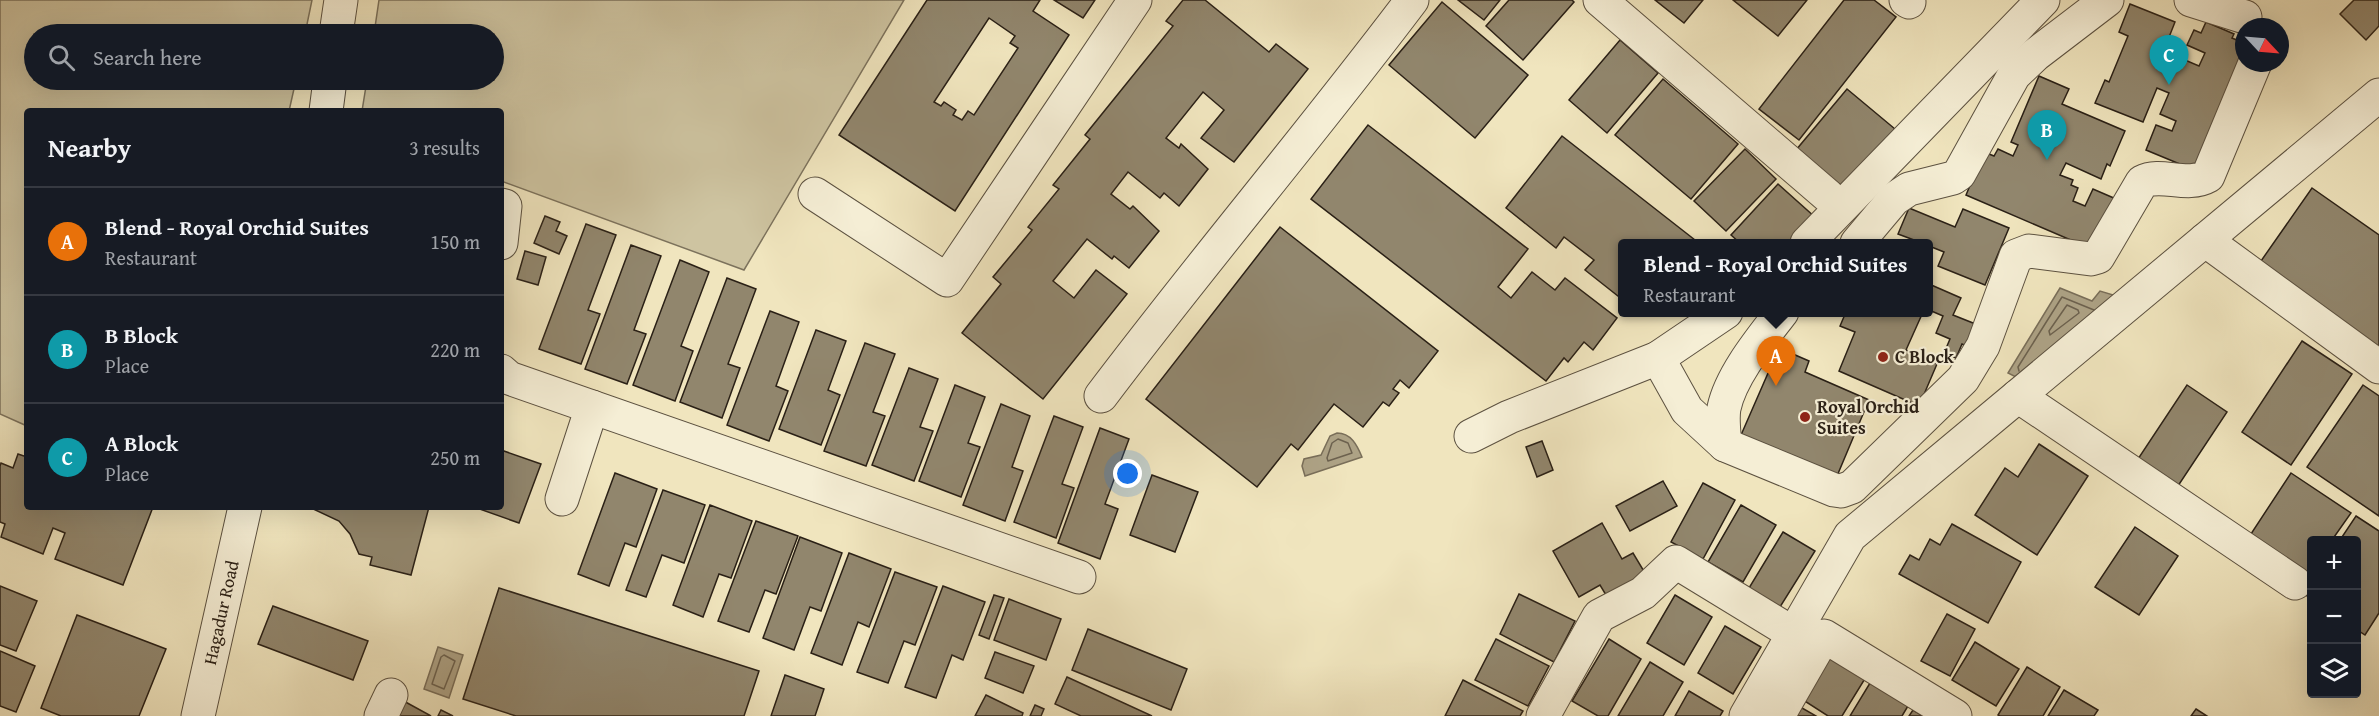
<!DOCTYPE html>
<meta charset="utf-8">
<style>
:root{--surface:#171b24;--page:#242831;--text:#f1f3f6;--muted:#9ea1a6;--line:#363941;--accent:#1a73e8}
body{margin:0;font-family:"Gentium Book Plus",serif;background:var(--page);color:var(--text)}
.controls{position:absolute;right:18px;bottom:18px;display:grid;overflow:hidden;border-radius:6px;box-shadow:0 6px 24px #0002}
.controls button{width:54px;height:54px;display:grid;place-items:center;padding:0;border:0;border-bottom:2px solid var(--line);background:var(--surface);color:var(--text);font:30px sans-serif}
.compass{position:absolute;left:2235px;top:18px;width:54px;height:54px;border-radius:50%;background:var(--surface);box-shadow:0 6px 24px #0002;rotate:116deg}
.you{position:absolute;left:1128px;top:474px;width:21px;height:21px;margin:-15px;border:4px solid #fff;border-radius:50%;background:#1a73e8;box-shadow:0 0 0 9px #1a73e833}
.badge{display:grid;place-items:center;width:39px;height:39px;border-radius:50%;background:var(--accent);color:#fff;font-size:20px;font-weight:700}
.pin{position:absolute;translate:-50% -50px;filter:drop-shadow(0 2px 3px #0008)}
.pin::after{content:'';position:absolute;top:32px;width:21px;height:18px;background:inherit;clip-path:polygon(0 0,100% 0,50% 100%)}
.popup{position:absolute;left:1618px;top:239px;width:315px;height:78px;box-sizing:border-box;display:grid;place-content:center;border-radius:6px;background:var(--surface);filter:drop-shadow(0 2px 4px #0005);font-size:20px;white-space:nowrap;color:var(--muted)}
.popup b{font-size:22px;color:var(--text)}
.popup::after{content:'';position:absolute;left:50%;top:100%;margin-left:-12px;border:12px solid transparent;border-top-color:var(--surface)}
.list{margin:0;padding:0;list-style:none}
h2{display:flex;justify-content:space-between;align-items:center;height:78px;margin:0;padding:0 24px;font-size:26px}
h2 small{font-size:20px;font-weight:400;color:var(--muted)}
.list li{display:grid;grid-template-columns:39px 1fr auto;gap:18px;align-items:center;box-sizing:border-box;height:108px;padding:0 24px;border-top:2px solid var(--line)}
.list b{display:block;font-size:22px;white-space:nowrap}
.list p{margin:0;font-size:20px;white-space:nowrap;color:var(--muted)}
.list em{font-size:20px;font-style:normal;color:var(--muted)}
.icon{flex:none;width:33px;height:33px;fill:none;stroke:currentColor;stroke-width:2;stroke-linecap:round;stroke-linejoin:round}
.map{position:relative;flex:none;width:2379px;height:716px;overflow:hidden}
.search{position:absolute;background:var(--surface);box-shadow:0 6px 24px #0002;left:24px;top:24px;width:480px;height:66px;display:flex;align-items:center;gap:15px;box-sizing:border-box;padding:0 21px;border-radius:33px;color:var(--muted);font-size:22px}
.panel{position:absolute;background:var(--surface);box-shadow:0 6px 24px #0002;left:24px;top:108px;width:480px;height:402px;border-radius:6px}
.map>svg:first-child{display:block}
.green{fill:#cec4a1;stroke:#7c725c;stroke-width:1.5}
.water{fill:#ada285;stroke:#796e59;stroke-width:1.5}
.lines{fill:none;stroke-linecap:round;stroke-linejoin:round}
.shore{stroke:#6c614e;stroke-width:1.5}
.building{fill:#91866d;stroke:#2a2016;stroke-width:1.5;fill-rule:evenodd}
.minor-casing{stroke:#5c5140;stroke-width:35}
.minor{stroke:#f5eed5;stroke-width:33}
.poi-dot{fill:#8f2418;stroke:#f5eed5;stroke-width:2}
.labels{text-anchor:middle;stroke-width:4.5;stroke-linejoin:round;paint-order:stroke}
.poi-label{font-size:18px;font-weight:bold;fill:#2a2016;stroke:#f5eed5;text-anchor:start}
.street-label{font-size:18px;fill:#2a2016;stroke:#f5eed5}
</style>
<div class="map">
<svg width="2379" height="716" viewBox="0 0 2379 716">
<rect width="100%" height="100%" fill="#f0e5be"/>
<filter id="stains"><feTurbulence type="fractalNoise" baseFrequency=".00333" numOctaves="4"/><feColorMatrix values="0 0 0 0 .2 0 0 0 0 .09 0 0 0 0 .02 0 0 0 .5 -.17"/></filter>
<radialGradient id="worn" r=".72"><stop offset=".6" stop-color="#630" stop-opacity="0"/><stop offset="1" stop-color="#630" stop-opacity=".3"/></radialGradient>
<!-- green -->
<g class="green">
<polygon points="0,0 312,0 305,34 34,34 34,80 296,80 289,111 27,111 27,426 0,414"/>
<polygon points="379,0 904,0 744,270 501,181 501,111 362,111 367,80 494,80 494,34 374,34"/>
</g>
<!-- water -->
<g class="water">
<polygon points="2060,288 2092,301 2100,291 2120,297 2022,380 2008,373"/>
<path d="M 1337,433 C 1351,433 1357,445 1362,457 L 1305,476 L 1302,466 L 1304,459 L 1321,455 L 1330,436 Z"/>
<polygon points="438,647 463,655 449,698 424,689"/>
</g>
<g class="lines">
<!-- shore -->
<g class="shore">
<polygon points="2067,305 2078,310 2079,313 2050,335 2049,331"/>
<polyline points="2019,371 2018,367 2062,297 2094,310"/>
<polygon points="1338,439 1348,443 1352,453 1328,461 1327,458 1332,443"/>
<polygon points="444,655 455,661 444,689 432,684 441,657"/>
</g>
</g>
<!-- building -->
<g class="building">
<path d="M 927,0 L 1040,0 L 1033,11 L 1069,35 L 955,211 L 839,135 ZM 989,18 L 1015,36 L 1010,43 L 1018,48 L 974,115 L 968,111 L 962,120 L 953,115 L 956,110 L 944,102 L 941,106 L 934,102 Z"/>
<polygon points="1054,0 1095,0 1083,18"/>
<polygon points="1183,0 1205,0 1269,52 1276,44 1308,69 1234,162 1201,138 1224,110 1203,92 1166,138 1179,148 1181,144 1208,169 1179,206 1164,193 1160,198 1128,172 1111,194 1130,209 1133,206 1159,231 1129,268 1114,256 1112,259 1087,239 1053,281 1074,298 1096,270 1127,294 1043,399 962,333 1001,284 993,277 1032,230 1028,227 1059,189 1053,185 1090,139 1085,135 1173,26 1166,21"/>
<polygon points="1458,0 1500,0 1484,20"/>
<polygon points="1509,0 1572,0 1574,2 1523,60 1486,26"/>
<polygon points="1655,0 1703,0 1684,23"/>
<polygon points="1733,0 1807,0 1778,36"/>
<polygon points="1844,0 1874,0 1896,17 1799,140 1759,109"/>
<polygon points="2354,0 2379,0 2379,26 2366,40 2340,14"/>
<polygon points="1442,2 1528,75 1475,138 1389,65"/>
<polygon points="2130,4 2175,22 2162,55 2184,64 2185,60 2199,66 2205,53 2187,45 2194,30 2201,33 2206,22 2234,34 2232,38 2244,43 2244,63 2199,172 2146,150 2156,125 2172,131 2176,121 2160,114 2169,93 2157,88 2143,122 2095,103 2105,80 2109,82 2128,36 2119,32"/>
<polygon points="1620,40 1658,73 1607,133 1569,100"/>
<polygon points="2039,76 2069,89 2062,104 2125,131 2110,166 2107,164 2101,179 2066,163 2060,175 2073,180 2071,185 2078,188 2073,201 2085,206 2093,189 2116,199 2094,250 1966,195 1984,152 1994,156 1998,149 2013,156 2018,145 2011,142"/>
<polygon points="1663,79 1738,144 1691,199 1615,135"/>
<polygon points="1847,89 1895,129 1845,190 1796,150"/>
<polygon points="1368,125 1528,249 1498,287 1511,298 1532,272 1555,290 1565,278 1617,318 1593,350 1584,342 1568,362 1564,358 1546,381 1311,199"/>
<polygon points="1562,136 1695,240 1692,243 1623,243 1623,300 1585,270 1594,260 1564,237 1556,248 1506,208"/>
<polygon points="1745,149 1776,179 1726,231 1694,201"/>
<polygon points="1778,184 1816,218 1792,243 1740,243 1731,235"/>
<polygon points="2312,188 2379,235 2379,353 2254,271"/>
<polygon points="1909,208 1955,227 1963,209 2009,228 1985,285 1938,266 1944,252 1929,246 1929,243 1922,243 1898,234"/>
<polygon points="545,216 560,222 556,231 567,236 559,254 534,243"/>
<polygon points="586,224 616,235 588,310 600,314 581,364 539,349"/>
<polygon points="1280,227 1438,351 1409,388 1400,380 1393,389 1399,393 1389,406 1383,402 1363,427 1334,404 1298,450 1291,444 1257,487 1146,399"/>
<polygon points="631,245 661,256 634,330 646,334 627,384 585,369"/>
<polygon points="525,251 546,257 538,285 517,279"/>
<polygon points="680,260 709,272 681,346 693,351 675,401 633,385"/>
<polygon points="727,278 756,289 728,364 740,368 722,418 680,402"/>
<polygon points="1929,284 1961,298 1953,315 1978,325 1969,347 1962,344 1956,358 1944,353 1950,339 1936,333 1943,316 1929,310"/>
<polygon points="770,311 799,322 776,386 788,391 769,441 727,425"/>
<polygon points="1846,312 1923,312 1906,350 1937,364 1919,406 1839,371 1855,332 1840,326"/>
<polygon points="816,330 846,341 828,390 840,395 821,445 779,429"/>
<polygon points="2302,341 2352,374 2291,465 2242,432"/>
<polygon points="865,343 895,354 873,412 885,416 866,466 824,451"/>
<polygon points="1779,348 1809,361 1805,372 1869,400 1837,476 1741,435"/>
<polygon points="909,368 938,379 920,427 933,431 914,481 872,465"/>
<polygon points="955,385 985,397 968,443 980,447 961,497 919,481"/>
<polygon points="2187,385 2227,412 2172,495 2132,468"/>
<polygon points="2363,385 2379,396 2379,516 2307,467"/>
<polygon points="1001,404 1030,416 1012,467 1023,471 1005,521 963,505"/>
<polygon points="1054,416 1083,427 1062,484 1074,488 1056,538 1014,522"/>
<polygon points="1100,428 1129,439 1105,504 1118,509 1100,559 1058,543"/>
<polygon points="1542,441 1553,470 1537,477 1526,447"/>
<polygon points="2039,444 2088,476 2037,555 1975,515 2005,468 2018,477"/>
<polygon points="501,450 541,464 519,523 474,507 501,507"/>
<polygon points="18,454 27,457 27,507 153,507 123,585 55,559 65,533 53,528 43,554 1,537 5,524 0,522 0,466 1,463 13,468"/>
<polygon points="615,473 657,489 636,547 625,543 609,586 578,574"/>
<polygon points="2291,473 2351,513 2332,540 2312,540 2312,571 2304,583 2245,543"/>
<polygon points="1152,475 1198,492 1175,552 1130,535"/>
<polygon points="1663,481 1677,506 1630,531 1616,506"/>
<polygon points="1703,483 1735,500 1703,559 1671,542"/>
<polygon points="663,490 705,505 684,563 662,555 646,597 626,590"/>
<polygon points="710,505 752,521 731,578 719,574 703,617 673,605"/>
<polygon points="1741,505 1776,525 1743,582 1708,562"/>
<polygon points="309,507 429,507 411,575 370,565 372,557 359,554 350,534 339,521"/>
<polygon points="2356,516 2379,531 2379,613 2365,635 2356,629 2356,540 2340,540"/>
<polygon points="756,521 798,536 776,594 765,590 749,632 718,621"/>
<polygon points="1602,523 1622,559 1633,553 1648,578 1609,600 1600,585 1579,597 1553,551"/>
<polygon points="1952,524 2021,562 1988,623 1899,574 1910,555 1919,560 1930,539 1940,545"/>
<polygon points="2135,527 2178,556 2139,615 2095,587"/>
<polygon points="1783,532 1815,551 1780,607 1749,588"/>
<polygon points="800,537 842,553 821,611 810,607 794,650 763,638"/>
<polygon points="849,553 891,569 869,627 858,622 842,665 811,653"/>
<polygon points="895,572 937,587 915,645 904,641 888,683 857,672"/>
<polygon points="2312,583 2312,599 2304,594"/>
<polygon points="0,586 37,601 16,651 0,645"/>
<polygon points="943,586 985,602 963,660 952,655 936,698 905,687"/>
<polygon points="499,588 759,671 744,716 516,716 463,699"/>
<polygon points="1519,594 1575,621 1554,662 1500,634"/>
<polygon points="994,595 1004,598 989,639 979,635"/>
<polygon points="1675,595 1712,617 1684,665 1647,643"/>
<polygon points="1009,599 1061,619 1046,660 994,640"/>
<polygon points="273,606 368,641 353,680 258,644"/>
<polygon points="1947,614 1975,629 1950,676 1921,661"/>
<polygon points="77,615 166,649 139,716 61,716 41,708"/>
<polygon points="1725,626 1761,647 1733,694 1698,673"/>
<polygon points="1088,629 1187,669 1171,710 1072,670"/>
<polygon points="1496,639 1549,666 1528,706 1475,680"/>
<polygon points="1609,639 1641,659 1608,716 1598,716 1572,701"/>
<polygon points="1975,642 2019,669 1996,706 1952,680"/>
<polygon points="0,651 35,666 16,712 0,706"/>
<polygon points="995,652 1034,666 1023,693 985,678"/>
<polygon points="1827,653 1866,677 1842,716 1828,716 1800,698"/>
<polygon points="1650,662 1683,682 1663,716 1618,716"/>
<polygon points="2027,667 2060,687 2043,716 2000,716 1998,715"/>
<polygon points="785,675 824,689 815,716 771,716"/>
<polygon points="1067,677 1152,716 1081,716 1055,704"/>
<polygon points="1463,680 1523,711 1520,716 1445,716"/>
<polygon points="1870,683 1908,706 1902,716 1850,716"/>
<polygon points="2064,690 2098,710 2094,716 2048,716"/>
<polygon points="1689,691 1723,711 1720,716 1675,716"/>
<polygon points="986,695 1023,713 1022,716 975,716"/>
<polygon points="400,699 431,716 391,716"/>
<polygon points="1795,704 1816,716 1788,716"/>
<polygon points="1035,705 1044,709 1041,716 1030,716"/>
<polygon points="2196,709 2207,716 2191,716"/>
<polygon points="441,710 453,716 438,716"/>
<polygon points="1913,710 1923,716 1909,716"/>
</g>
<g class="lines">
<defs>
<g id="minor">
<polyline points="1600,0 1828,196"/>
<polyline points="1906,0 1909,2"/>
<polyline points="2191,0 2245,17"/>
<polyline points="336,34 341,0"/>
<polyline points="326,111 330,80"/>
<polyline points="815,194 947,280 1135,0"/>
<polyline points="501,205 505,206 501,243"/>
<polyline points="2205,240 2379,367"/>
<polyline points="1807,243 2043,0"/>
<polyline points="1857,243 1894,199 1909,189 1953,178 1959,174 2014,75 2035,55 2107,0"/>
<path d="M 1658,358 L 1687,410 L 1725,445 L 1834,490 L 1841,491 L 1852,487 L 1963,379 L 1983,346 L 2016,256 L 2029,251 L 2091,259 L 2098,257 L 2142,182 C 2161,172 2187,188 2208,176 L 2255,63"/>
<polyline points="501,371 509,378 1079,577"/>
<path d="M 1101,396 C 1202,262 1311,134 1412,0"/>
<polyline points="2018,396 2295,583"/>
<polyline points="1471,436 1509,417 1658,358 1726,312"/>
<path d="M 1725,445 C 1724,433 1722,419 1724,408 C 1731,375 1762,338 1782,312"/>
<polyline points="562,499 592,407"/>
<path id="s1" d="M 198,716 L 245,507"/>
<polyline points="381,716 391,695"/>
<polyline points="1543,716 1599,616 1643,593 1676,562 1794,634"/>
<polyline points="1746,716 1850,536 2379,95"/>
<polyline points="1778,716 1824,636 1955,716"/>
</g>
</defs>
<!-- minor casing -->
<use href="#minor" class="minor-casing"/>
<!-- minor -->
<use href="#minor" class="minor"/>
</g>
<!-- markers -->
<g class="poi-dot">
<circle cx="1883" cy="357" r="6"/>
<circle cx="1805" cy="417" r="6"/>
</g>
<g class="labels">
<!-- poi labels -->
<g class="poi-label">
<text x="1895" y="363">C Block</text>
<text x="1817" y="413">Royal Orchid<tspan x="1817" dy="21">Suites</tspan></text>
</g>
<!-- street labels -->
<g class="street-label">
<text dy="6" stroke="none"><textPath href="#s1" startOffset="106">Hagadur Road</textPath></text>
</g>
</g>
<rect width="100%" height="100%" filter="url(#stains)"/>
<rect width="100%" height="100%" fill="url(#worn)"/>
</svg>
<div class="controls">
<button>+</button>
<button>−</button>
<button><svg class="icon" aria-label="layers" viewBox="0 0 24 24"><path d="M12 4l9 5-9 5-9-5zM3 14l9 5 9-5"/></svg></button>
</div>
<svg class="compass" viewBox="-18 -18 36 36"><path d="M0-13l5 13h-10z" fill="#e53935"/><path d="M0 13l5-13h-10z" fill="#9ea1a6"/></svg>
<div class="you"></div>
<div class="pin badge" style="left:1776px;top:386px;background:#e8710a">A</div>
<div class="popup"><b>Blend - Royal Orchid Suites</b>Restaurant</div>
<div class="pin badge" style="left:2047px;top:160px;background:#0f9aa8">B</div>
<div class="pin badge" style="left:2169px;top:85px;background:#0f9aa8">C</div>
<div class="search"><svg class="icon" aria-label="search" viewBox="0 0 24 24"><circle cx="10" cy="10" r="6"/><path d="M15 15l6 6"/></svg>Search here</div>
<section class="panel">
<h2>Nearby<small>3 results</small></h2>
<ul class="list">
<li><span class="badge" style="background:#e8710a">A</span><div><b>Blend - Royal Orchid Suites</b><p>Restaurant</p></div><em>150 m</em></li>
<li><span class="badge" style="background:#0f9aa8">B</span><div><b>B Block</b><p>Place</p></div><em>220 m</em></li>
<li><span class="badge" style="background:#0f9aa8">C</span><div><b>A Block</b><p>Place</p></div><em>250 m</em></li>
</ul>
</section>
</div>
